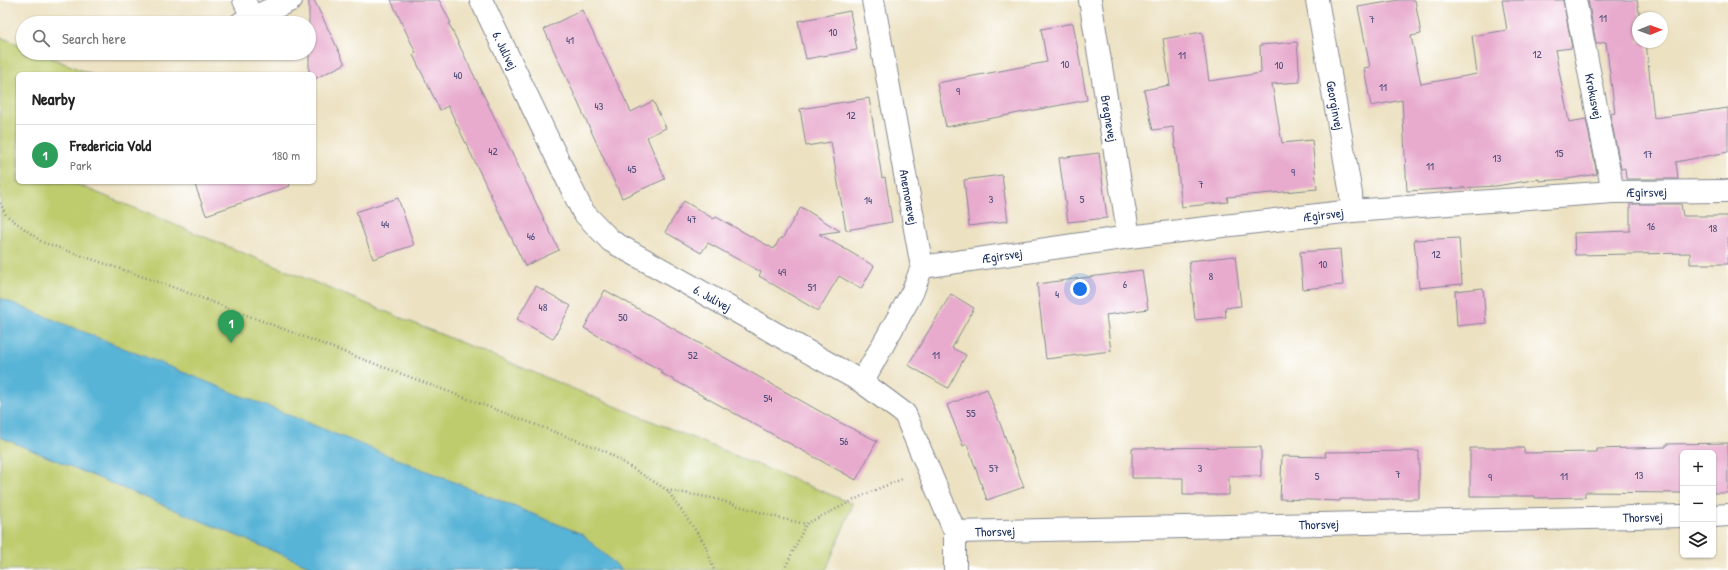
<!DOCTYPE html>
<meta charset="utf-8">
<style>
:root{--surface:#fff;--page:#f2f2f2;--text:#222;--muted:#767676;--line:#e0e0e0;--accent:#d93025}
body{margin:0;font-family:"Patrick Hand",sans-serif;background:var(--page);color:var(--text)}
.controls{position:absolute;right:12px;bottom:12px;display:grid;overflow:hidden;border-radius:6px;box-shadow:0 1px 3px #0004}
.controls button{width:36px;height:36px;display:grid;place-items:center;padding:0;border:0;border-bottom:1px solid var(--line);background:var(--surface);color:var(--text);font:20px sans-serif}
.compass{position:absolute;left:1632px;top:12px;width:36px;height:36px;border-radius:50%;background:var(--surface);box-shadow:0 1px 3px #0004;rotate:89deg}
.you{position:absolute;left:1080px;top:289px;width:14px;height:14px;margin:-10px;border:3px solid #fff;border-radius:50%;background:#1a73e8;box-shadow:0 0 0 6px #1a73e833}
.badge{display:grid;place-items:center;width:26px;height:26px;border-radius:50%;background:var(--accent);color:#fff;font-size:13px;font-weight:700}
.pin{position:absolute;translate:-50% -33px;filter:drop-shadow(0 1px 2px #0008)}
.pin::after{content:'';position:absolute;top:21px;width:14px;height:12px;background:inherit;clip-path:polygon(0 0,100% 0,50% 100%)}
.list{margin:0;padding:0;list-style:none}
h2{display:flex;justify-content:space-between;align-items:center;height:52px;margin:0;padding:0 16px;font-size:17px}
h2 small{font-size:13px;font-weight:400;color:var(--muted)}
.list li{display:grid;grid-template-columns:26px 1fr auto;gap:12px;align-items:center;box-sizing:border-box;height:60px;padding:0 16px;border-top:1px solid var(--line)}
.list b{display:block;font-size:15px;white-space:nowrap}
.list p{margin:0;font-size:13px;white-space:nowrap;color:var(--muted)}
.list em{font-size:13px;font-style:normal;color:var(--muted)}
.icon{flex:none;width:22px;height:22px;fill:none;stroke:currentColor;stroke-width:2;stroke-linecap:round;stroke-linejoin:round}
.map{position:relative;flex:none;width:1728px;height:570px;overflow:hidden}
.search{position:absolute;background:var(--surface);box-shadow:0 1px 3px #0004;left:16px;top:16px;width:300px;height:44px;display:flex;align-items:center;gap:10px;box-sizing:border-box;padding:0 14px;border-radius:22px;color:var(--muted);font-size:15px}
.panel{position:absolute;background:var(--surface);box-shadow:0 1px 3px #0004;left:16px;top:72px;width:300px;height:112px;border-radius:6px}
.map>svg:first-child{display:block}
.green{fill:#bfcc6e;stroke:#6d7e66}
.water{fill:#59b4d7;stroke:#3a729a}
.building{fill:#e8abce}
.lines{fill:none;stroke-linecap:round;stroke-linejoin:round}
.minor-casing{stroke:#848890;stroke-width:24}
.path{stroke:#848890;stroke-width:2.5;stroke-dasharray:1 3;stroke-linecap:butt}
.minor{stroke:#fff;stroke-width:22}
.labels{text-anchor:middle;stroke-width:3;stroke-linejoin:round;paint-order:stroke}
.number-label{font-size:11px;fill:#4e4e7a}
.street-label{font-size:13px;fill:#1b2f5e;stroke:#fff}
</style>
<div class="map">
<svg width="1728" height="570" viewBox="0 0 1728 570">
<rect width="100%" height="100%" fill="#fff"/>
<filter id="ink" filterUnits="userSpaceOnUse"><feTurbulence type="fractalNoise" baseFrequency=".025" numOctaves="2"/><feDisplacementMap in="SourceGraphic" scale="8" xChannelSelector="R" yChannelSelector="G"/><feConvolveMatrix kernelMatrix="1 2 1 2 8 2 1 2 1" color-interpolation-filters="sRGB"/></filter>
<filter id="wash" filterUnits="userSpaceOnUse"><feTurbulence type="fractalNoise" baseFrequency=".012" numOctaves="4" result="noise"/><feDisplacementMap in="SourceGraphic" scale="16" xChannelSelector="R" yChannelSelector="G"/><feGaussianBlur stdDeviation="0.9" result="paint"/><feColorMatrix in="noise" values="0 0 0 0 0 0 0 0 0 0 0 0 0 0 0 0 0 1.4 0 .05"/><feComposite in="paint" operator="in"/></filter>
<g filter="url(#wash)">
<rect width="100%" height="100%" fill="#ece1c1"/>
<!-- green -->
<polygon class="green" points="0,37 23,46 23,53 39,53 91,74 18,74 18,182 71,182 853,504 826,570 0,570"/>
<!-- water -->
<polygon class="water" points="0,298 582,534 622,570 319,570 0,437"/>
<g id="blocks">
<!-- building -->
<g class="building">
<polygon points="309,0 314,0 345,64 314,79 314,74 309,74"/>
<polygon points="391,0 439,0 451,23 449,24 559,250 525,266 448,106 440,110 413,55 416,53"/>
<polygon points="1399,0 1415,0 1421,34 1411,36 1421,84 1477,74 1472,36 1507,30 1502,0 1563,0 1572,48 1555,50 1569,122 1586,119 1597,174 1567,179 1539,181 1539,179 1496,186 1407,191 1402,100 1371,106 1364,68 1370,67 1358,7"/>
<polygon points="1588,0 1637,0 1640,18 1638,18 1638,42 1646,42 1654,118 1728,108 1728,152 1676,162 1678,179 1626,179 1625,168 1621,169 1610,114 1615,113 1606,42 1596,44"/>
<polygon points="582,10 631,112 653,101 666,128 647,137 665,179 622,198 544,29"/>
<polygon points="850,11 857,50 806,59 798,21"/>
<polygon points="1073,23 1087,100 946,127 937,83 1047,62 1041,29"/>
<polygon points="1202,32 1209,81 1261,73 1260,45 1297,42 1300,82 1272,84 1282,143 1312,140 1317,189 1227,197 1228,202 1182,207 1173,127 1153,130 1144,90 1170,85 1163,39"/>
<polygon points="869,98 882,178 885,177 892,222 846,230 831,142 806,146 800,109"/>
<polygon points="1099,153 1107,218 1068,222 1059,158"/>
<polygon points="1002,175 1008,221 969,226 964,180"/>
<polygon points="194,182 289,182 290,186 206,215"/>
<polygon points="398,198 414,245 373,259 356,212"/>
<polygon points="684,201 714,219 716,217 774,249 780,238 782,239 801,207 840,231 819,234 874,266 861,289 839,276 818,311 759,276 761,272 708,243 701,253 665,232"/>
<polygon points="1630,204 1681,204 1683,216 1728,216 1728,264 1690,264 1690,253 1575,255 1574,233 1630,231"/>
<polygon points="1459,238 1462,284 1419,288 1414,240"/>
<polygon points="1340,249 1343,285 1303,289 1300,252"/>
<polygon points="1235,256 1241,306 1225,308 1226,317 1195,320 1189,261"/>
<polygon points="1142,270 1148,309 1106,315 1111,351 1046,359 1037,284"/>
<polygon points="536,286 571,306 553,339 517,319"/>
<polygon points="1483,288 1486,323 1457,326 1455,291"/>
<polygon points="605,290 837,421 877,441 856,480 661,373 662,371 584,328"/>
<polygon points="951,294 974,308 952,348 966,355 948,388 908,365"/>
<polygon points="987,389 1024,487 987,500 967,444 963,446 947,405"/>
<polygon points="1728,443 1728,493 1713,493 1713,453 1683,453 1683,493 1585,492 1585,497 1535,498 1535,496 1470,496 1470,448 1524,448 1524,453 1597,452 1597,449 1666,447 1666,444"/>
<polygon points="1261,447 1261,476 1229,476 1229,495 1183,495 1183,478 1132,478 1132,448"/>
<polygon points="1419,451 1419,499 1340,499 1340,501 1280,499 1282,456 1326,457 1325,452"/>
</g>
</g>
</g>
<g filter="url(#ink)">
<use href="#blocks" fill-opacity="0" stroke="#848890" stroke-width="1"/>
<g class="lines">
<defs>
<g id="minor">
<polyline points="244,0 252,18"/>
<path id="s1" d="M 481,0 L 583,212 L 611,241 L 862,382 L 905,414 L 955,532 L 955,570"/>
<path id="s2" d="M 1090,0 L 1129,237"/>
<path id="s3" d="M 1317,0 L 1351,194 L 1352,211"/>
<path id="s4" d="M 1575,0 L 1613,192"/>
<polyline points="241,23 291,0"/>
<path id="s5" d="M 922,267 L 1129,237 L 1352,211 L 1613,192 L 1728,191"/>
<polyline points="862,382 912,293 922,267 873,0"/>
<polyline points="1713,516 1728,515"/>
<path id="s6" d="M 955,532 L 1683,516"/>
</g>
</defs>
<!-- minor casing -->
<use href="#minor" class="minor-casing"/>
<!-- path -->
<g class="path">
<polyline points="0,203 6,215 42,242 167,285 605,451 667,490 705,544 714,570"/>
<polyline points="667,490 712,498 783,519 806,524 868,493 902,479"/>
<polyline points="784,570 806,524"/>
</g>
<!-- minor -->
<use href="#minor" class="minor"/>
</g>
</g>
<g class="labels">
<!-- number labels -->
<g class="number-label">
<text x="1603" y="22">11</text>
<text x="1372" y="23">7</text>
<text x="833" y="36">10</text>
<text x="570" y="44">41</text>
<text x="1537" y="58">12</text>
<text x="1182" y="59">11</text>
<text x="1065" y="68">10</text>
<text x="1279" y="69">10</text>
<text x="458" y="79">40</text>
<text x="1383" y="91">11</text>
<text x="958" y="95">9</text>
<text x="599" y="110">43</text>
<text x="851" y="119">12</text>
<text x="493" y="155">42</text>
<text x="1559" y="157">15</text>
<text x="1648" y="158">17</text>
<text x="1497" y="162">13</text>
<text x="1430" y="170">11</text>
<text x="632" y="173">45</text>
<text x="1293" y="176">9</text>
<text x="1201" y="188">7</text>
<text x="991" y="203">3</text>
<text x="1082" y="203">5</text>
<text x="868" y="204">14</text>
<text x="692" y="223">47</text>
<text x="385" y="228">44</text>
<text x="1651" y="230">16</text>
<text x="1713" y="232">18</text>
<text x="531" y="240">46</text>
<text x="1436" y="258">12</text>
<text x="1323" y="268">10</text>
<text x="782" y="276">49</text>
<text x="1211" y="280">8</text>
<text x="1125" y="288">6</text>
<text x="812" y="291">51</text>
<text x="1057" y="298">4</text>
<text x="543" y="311">48</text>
<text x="623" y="321">50</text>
<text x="693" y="359">52</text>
<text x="936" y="359">11</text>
<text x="768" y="402">54</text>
<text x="971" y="417">55</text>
<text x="844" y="445">56</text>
<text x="994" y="472">57</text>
<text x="1200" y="472">3</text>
<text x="1398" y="478">7</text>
<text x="1639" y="479">13</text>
<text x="1317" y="480">5</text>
<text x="1564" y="480">11</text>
<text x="1490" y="481">9</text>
</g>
<!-- street labels -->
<g class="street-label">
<text dy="5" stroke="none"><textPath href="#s1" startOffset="56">6. Julivej</textPath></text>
<text dy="5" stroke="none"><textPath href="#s4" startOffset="98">Krokusvej</textPath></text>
<text dy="5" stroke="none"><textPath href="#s3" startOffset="107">Georginvej</textPath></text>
<text dy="5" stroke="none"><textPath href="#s2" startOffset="120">Bregnevej</textPath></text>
<text dy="5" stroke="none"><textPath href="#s5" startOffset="729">Ægirsvej</textPath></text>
<text transform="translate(909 197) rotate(80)" y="5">Anemonevej</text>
<text dy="5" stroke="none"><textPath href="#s5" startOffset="405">Ægirsvej</textPath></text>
<text dy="5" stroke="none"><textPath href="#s5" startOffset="81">Ægirsvej</textPath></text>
<text dy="5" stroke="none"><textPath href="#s1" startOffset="392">6. Julivej</textPath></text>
<text dy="5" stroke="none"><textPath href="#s6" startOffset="688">Thorsvej</textPath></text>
<text dy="5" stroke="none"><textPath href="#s6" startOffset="364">Thorsvej</textPath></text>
<text dy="5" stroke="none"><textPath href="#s6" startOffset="40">Thorsvej</textPath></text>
</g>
</g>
</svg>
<div class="controls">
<button>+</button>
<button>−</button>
<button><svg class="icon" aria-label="layers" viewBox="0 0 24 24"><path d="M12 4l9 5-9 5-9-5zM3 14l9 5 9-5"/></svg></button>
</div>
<svg class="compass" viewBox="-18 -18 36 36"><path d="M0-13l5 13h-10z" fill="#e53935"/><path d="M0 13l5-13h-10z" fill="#767676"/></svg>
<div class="you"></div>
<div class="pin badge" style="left:231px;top:343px;background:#2e9e5b">1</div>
<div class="search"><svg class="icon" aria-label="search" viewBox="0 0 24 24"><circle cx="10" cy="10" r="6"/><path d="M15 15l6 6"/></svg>Search here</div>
<section class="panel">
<h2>Nearby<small></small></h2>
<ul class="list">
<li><span class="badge" style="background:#2e9e5b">1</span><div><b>Fredericia Vold</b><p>Park</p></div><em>180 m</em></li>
</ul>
</section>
</div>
